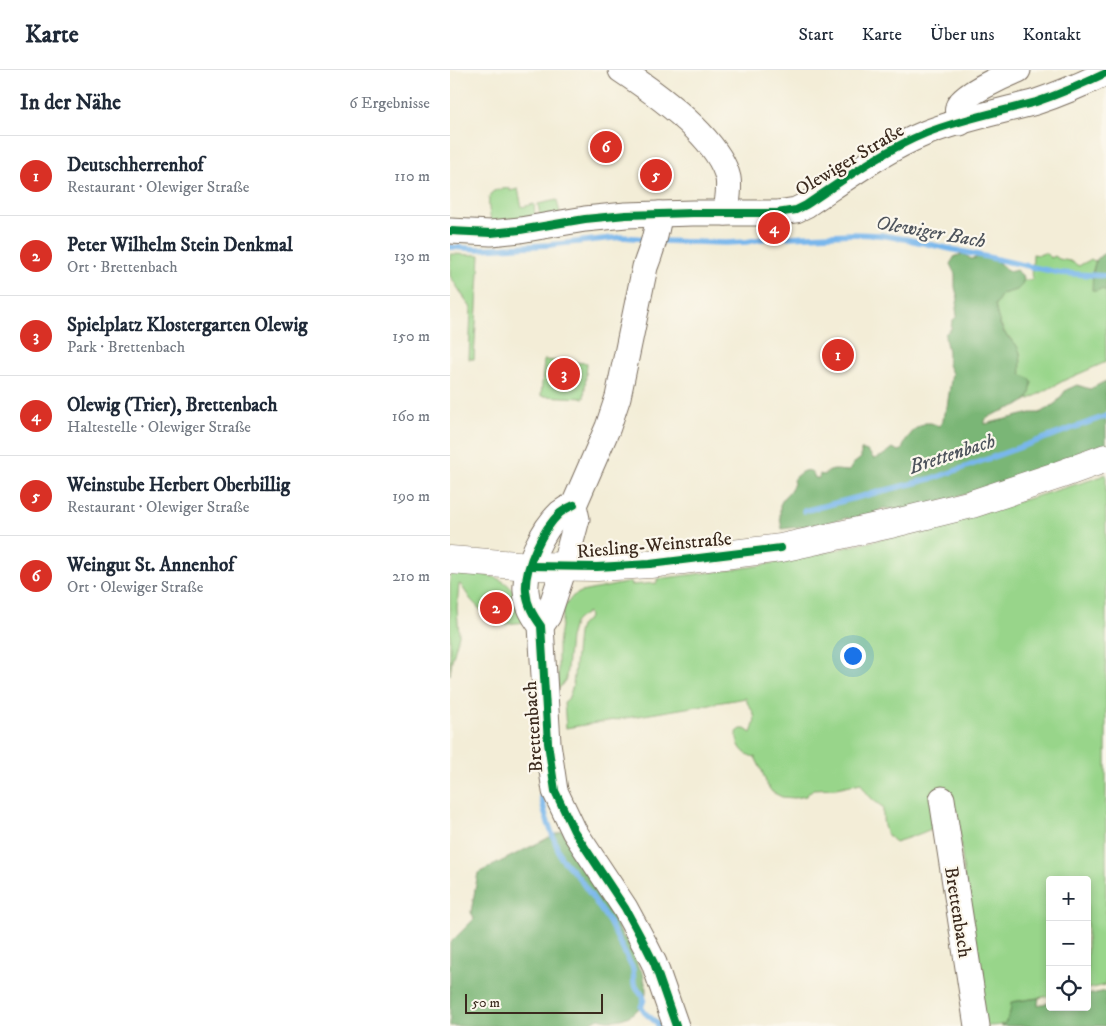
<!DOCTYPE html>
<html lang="de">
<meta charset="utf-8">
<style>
:root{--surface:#fff;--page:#f2f2f3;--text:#1f2937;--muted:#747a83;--line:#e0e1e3;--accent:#d93025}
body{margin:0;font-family:"IM FELL DW Pica",serif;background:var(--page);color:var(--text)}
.controls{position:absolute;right:15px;bottom:15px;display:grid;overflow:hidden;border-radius:5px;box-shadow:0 2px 8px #0003}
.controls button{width:45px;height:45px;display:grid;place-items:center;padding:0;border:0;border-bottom:1px solid var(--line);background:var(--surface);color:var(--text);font:25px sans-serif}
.scale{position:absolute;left:15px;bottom:12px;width:138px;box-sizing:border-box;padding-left:5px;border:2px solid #3b2a1e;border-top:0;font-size:14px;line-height:18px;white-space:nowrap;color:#3b2a1e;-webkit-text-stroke:4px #fbf7ec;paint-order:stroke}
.you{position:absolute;left:402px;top:585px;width:18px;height:18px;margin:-12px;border:4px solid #fff;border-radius:50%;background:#1a73e8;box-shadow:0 0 0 8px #1a73e833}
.badge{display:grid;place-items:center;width:32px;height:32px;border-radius:50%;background:var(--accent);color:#fff;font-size:16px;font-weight:700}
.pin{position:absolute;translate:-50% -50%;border:2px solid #fff;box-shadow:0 1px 5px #0006}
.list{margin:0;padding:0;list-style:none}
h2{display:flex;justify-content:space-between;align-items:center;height:65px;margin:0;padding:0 20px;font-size:21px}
h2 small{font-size:16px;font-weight:400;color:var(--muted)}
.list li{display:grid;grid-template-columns:32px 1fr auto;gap:15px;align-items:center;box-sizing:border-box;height:80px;padding:0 20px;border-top:1px solid var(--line)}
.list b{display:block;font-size:19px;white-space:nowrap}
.list p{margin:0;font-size:16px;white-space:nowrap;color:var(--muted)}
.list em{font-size:16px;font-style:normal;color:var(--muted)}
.icon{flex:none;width:28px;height:28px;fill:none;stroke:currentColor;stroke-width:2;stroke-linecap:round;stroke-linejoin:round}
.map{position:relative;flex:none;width:656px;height:956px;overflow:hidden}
header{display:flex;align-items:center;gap:30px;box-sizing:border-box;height:70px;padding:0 25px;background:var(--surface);border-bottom:1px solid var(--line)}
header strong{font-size:24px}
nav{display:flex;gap:28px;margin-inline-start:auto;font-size:18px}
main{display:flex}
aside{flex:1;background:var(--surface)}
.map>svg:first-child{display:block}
.green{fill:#98d58a;stroke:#6a8054}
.forest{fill:#7ab676;stroke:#5a704a}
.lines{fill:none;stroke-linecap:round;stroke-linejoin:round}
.stream{stroke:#79b7ec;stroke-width:5.5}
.minor-casing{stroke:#7b6e5f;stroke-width:27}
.major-casing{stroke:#7b6e5f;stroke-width:29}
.minor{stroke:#fff;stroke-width:25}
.major{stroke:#fff;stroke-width:28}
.cycleway-casing{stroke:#fbf7ec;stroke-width:11}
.cycleway{stroke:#00873e;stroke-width:8}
.labels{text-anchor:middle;stroke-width:4.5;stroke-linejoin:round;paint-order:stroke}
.street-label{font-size:19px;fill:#3b2a1e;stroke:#fbf7ec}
.water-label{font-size:20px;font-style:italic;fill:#4e545c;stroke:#fbf7ec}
</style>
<header>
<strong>Karte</strong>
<nav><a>Start</a><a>Karte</a><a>Über uns</a><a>Kontakt</a></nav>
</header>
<main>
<aside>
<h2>In der Nähe<small>6 Ergebnisse</small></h2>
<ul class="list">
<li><span class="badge">1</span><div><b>Deutschherrenhof</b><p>Restaurant · Olewiger Straße</p></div><em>110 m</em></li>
<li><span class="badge">2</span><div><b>Peter Wilhelm Stein Denkmal</b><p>Ort · Brettenbach</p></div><em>130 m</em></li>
<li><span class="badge">3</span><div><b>Spielplatz Klostergarten Olewig</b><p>Park · Brettenbach</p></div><em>150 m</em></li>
<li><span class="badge">4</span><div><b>Olewig (Trier), Brettenbach</b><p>Haltestelle · Olewiger Straße</p></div><em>160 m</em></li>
<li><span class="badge">5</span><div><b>Weinstube Herbert Oberbillig</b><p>Restaurant · Olewiger Straße</p></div><em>190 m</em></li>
<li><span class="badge">6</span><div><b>Weingut St. Annenhof</b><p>Ort · Olewiger Straße</p></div><em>210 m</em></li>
</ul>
</aside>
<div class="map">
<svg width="656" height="956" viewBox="0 0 656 956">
<rect width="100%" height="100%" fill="#fbf7ec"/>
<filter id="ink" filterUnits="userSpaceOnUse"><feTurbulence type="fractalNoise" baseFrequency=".02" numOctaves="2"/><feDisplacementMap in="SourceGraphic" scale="10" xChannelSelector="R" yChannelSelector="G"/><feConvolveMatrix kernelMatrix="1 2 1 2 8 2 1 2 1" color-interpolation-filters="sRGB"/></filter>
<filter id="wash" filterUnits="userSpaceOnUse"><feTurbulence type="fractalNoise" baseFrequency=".0096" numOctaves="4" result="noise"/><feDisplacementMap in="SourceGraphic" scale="20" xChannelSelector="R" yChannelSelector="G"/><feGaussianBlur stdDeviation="1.12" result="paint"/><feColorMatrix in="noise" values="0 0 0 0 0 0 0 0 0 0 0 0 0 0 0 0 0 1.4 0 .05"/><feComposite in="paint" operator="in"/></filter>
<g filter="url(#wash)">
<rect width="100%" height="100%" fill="#f3edd7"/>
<!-- green -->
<g class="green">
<path d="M 60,118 L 60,121 L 68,119 L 72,137 L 84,134 L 85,146 L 41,152 C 40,144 35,125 44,121 C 48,119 55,119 60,118 Z"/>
<polygon points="107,130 110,143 90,146 88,134"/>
<path d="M 594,183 L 597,184 L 601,188 L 605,186 L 609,189 L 620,191 L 629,196 C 633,193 637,192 641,189 L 644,191 L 646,190 L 642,203 L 656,202 L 656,292 L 615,310 L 574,332 C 582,324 581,319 579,308 L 571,305 L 570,297 L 570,283 L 562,269 L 556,265 L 548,249 L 545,235 C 547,232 550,226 553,224 C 561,219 570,223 573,210 L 582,210 L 583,184 L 589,185 Z"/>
<polygon points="0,184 30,185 24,289 19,289 21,238 0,206"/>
<polygon points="94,290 137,293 134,328 91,326"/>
<path d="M 656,404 L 656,915 L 637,919 L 637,810 L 600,810 L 600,926 L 562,932 C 559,956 555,956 532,956 L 526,914 L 507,741 L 498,732 L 483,748 L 481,759 C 468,765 458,768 445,772 C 432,762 433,752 433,737 C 423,731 416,724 411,713 L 386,718 L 363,719 L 356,726 L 345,728 L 332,727 L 322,722 L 317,715 L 312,701 L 305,687 C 292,685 286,674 287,662 L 291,659 L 295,659 L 301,663 C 303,658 306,650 304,645 C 303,639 297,636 296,628 L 116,658 L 114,632 L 118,629 L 123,616 L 128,563 L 130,556 L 139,548 L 138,542 L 129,548 L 124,553 L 120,568 L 116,609 L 108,620 L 108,574 L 114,537 L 123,526 L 131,522 L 181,512 L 182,515 L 207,513 L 207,509 C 243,504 278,501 313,495 C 426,474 535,442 644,409 Z"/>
<path d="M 0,502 C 26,504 56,501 69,530 C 72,537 75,544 77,552 L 45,555 L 21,530 L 11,515 L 9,514 L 7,538 L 9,565 L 2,590 L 0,605 Z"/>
</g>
<!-- forest -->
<g class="forest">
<path d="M 656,183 L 656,222 L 652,219 L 646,221 L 642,220 C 643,208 641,187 656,183 Z"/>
<path d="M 514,184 L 521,189 C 525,188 530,187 534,187 C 538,187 546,190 549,193 C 556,198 556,204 566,200 L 574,207 L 572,215 L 567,220 L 552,224 L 545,235 C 547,244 550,258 556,265 C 562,271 565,271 569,280 C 572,287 570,297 571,304 L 579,308 L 582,312 C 581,317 581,324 578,328 C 571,338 546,340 535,350 L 535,354 L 581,343 L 590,343 L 606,333 L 616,320 L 627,315 L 640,319 L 656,311 L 656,383 L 456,442 L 433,438 L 425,444 L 403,449 L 396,448 L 371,454 L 332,459 L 330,448 L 330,435 L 334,427 L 339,422 L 344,414 L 343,410 C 349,402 361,394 365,408 L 369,408 L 370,404 L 373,405 C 384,397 387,401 399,401 L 403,394 L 411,388 L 411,380 C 418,379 420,384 424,389 L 432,386 L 443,378 L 448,381 L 452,380 L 455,371 L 465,359 L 475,353 L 481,353 L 489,356 L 493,351 L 494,343 L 497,337 L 502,303 C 494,290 500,288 497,277 C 496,272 495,269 495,264 L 501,259 L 502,251 L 507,246 L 506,238 L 508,229 L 505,217 L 505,204 L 500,194 L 505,186 Z"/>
<path d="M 112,761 L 145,814 L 173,867 C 179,870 185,875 186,881 C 187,885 186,889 187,893 C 188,897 191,899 193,903 C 194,907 195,914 196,919 C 197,942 169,956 149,948 L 134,956 L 0,956 L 0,873 L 24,849 L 21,842 L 28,803 Z"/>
<path d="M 656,921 L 656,956 L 551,956 C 559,951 561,941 561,932 L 589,928 L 588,935 L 600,932 L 600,937 L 637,937 L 637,925 Z"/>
</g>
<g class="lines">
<!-- stream -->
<g class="stream">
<polyline points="211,171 276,173 296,172 317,168 402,164 430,165 455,169 610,203 656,206"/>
<polyline points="0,177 28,179 99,175 172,167 197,169"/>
<polyline points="354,441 488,407 656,346"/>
<polyline points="91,726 96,747 111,788 129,808 145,831 159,852 183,899 184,914 193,926 194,929 191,937 195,943 208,954 208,956"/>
</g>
</g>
</g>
<g filter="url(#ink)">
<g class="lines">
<defs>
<g id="minor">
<path d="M 171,0 C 204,22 269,68 278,108 C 280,119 277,132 276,143"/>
<path d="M 510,53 C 509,48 506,42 508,37 C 511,25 556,5 568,0"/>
<path d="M 0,161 L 41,163 L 70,160 L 135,149 L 176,145 L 243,143 L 327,143 L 346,140 L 356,135 C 395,109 432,81 476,63 C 511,49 549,42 586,32 C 610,24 633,14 656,3"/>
<path d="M 124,435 C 119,437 114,440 110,443 C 93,459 74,497 76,521 C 77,535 83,545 91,556 L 98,673 L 105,721 L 124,761 L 175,838 L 195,875 L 204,893 L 226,956"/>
<path d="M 91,556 L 98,546 L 114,498 L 127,449 L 124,435 L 158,357 L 168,327 L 195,197 C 202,179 207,163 209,144"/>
<polyline points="492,729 527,956"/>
</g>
<polyline id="major" points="0,490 80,496 147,497 200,494 331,478 445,453 522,434 609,405 656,388"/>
</defs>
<!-- minor casing -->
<use href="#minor" class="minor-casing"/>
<!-- major casing -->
<use href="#major" class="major-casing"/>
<!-- minor -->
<use href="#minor" class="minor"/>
<!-- major -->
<use href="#major" class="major"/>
<defs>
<g id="cycleway">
<path d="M 0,161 L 41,163 L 70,160 L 135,149 L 176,145 L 243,143 L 327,143 L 346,140 L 356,135 C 395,109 432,81 476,63 C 511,49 549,42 586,32 C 610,24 633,14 656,3"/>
<path d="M 124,435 C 119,437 114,440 110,443 C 93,459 74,497 76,521 C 77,535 83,545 91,556 L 98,673 L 105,721 L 124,761 L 175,838 L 195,875 L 204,893 L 226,956"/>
<polyline points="80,496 147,497 200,494 331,478"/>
</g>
</defs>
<!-- cycleway casing -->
<use href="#cycleway" class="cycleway-casing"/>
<!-- cycleway -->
<use href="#cycleway" class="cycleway"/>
</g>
</g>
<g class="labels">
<!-- street labels -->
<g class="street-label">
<text transform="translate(399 89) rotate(-31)" y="7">Olewiger Straße</text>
<text transform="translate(204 474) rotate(-5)" y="7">Riesling-Weinstraße</text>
<text transform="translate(82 657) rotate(-94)" y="7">Brettenbach</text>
<text transform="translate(509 842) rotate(81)" y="7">Brettenbach</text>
</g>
<!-- water labels -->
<g class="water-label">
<text transform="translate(481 161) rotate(10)" y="7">Olewiger Bach</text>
<text transform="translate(502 383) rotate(-18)" y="7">Brettenbach</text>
</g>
</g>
</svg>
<div class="controls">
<button>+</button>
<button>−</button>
<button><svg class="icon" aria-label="locate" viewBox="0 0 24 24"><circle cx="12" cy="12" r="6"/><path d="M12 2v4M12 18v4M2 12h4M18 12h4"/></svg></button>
</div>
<div class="scale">50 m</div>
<div class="you"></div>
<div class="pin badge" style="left:388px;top:285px">1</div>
<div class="pin badge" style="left:46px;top:538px">2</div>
<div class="pin badge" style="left:114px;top:304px">3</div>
<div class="pin badge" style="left:324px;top:158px">4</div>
<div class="pin badge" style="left:206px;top:105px">5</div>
<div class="pin badge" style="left:156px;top:77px">6</div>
</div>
</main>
